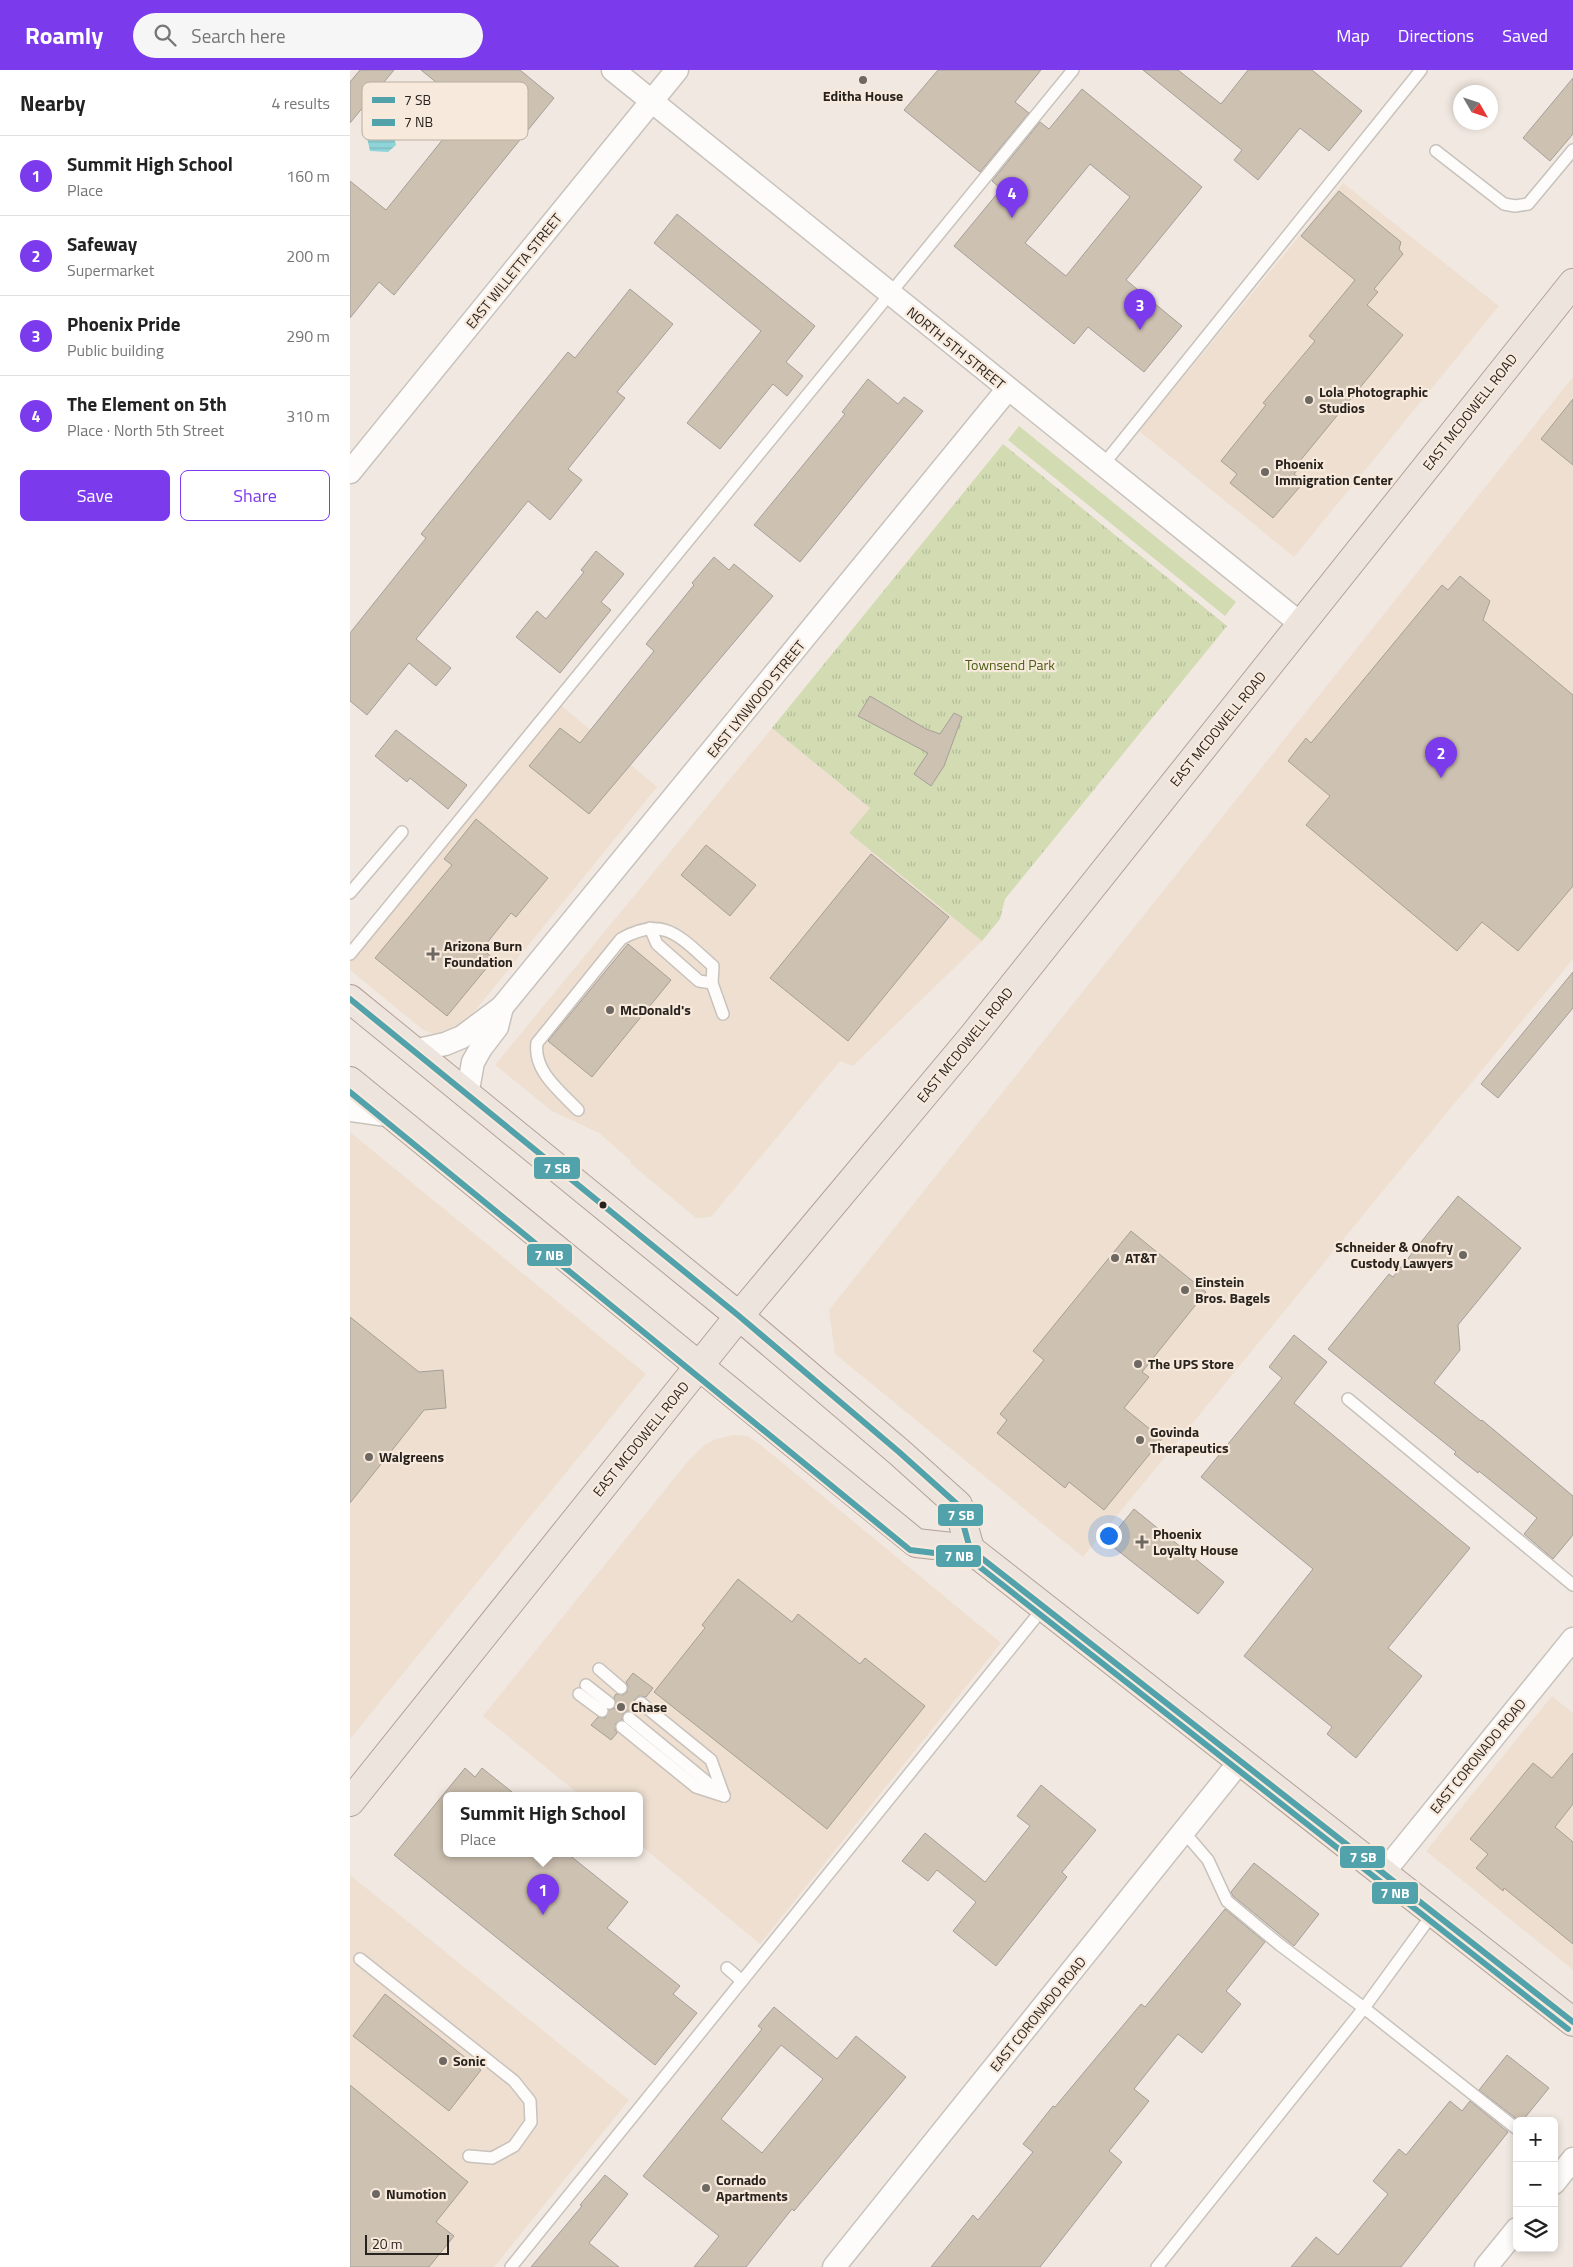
<!DOCTYPE html>
<meta charset="utf-8">
<style>
:root{--surface:#fff;--page:#f6f6f6;--text:#222;--muted:#767676;--line:#e0e0e0;--accent:#7c3aed}
body{margin:0;font-family:"Titillium Web",sans-serif;background:var(--page);color:var(--text)}
.controls{position:absolute;right:15px;bottom:15px;display:grid;overflow:hidden;border-radius:8px;box-shadow:0 2px 8px #0003}
.controls button{width:45px;height:45px;display:grid;place-items:center;padding:0;border:0;border-bottom:1px solid var(--line);background:var(--surface);color:var(--text);font:25px sans-serif}
.compass{position:absolute;left:1103px;top:15px;width:45px;height:45px;border-radius:50%;background:var(--surface);box-shadow:0 2px 8px #0003;rotate:129deg}
.scale{position:absolute;left:15px;bottom:12px;width:84px;box-sizing:border-box;padding-left:5px;border:2px solid #28231e;border-top:0;font-size:14px;line-height:18px;white-space:nowrap;color:#28231e;-webkit-text-stroke:4px #f7e9db;paint-order:stroke}
.you{position:absolute;left:758px;top:1465px;width:18px;height:18px;margin:-12px;border:4px solid #fff;border-radius:50%;background:#1a73e8;box-shadow:0 0 0 8px #1a73e833}
.badge{display:grid;place-items:center;width:32px;height:32px;border-radius:50%;background:var(--accent);color:#fff;font-size:16px;font-weight:700}
.pin{position:absolute;translate:-50% -41px;filter:drop-shadow(0 1px 2px #0008)}
.pin::after{content:'';position:absolute;top:26px;width:18px;height:15px;background:inherit;clip-path:polygon(0 0,100% 0,50% 100%)}
.popup{position:absolute;left:93px;top:1722px;width:200px;height:65px;box-sizing:border-box;display:grid;place-content:center;border-radius:8px;background:var(--surface);filter:drop-shadow(0 1px 4px #0005);font-size:16px;white-space:nowrap;color:var(--muted)}
.popup b{font-size:19px;color:var(--text)}
.popup::after{content:'';position:absolute;left:50%;top:100%;margin-left:-10px;border:10px solid transparent;border-top-color:var(--surface)}
.list{margin:0;padding:0;list-style:none}
h2{display:flex;justify-content:space-between;align-items:center;height:65px;margin:0;padding:0 20px;font-size:21px}
h2 small{font-size:16px;font-weight:400;color:var(--muted)}
.list li{display:grid;grid-template-columns:32px 1fr auto;gap:15px;align-items:center;box-sizing:border-box;height:80px;padding:0 20px;border-top:1px solid var(--line)}
.list b{display:block;font-size:19px;white-space:nowrap}
.list p{margin:0;font-size:16px;white-space:nowrap;color:var(--muted)}
.list em{font-size:16px;font-style:normal;color:var(--muted)}
.actions{display:flex;gap:10px;padding:15px 20px}
.actions a{flex:1;padding:11px 0;border:1px solid var(--accent);border-radius:8px;text-align:center;font-size:18px;color:var(--accent)}
.actions .main{background:var(--accent);color:#fff}
.icon{flex:none;width:28px;height:28px;fill:none;stroke:currentColor;stroke-width:2;stroke-linecap:round;stroke-linejoin:round}
.map{position:relative;flex:none;width:1223px;height:2197px;overflow:hidden}
header{display:flex;align-items:center;gap:30px;box-sizing:border-box;height:70px;padding:0 25px;background:var(--accent);color:#fff}
header strong{font-size:24px}
nav{display:flex;gap:28px;margin-inline-start:auto;font-size:18px}
.search{width:350px;height:45px;background:var(--page);display:flex;align-items:center;gap:12px;box-sizing:border-box;padding:0 18px;border-radius:28px;color:var(--muted);font-size:19px}
main{display:flex}
aside{flex:1;background:var(--surface)}
.map>svg:first-child{display:block}
.built{fill:#eedfd0}
.grass{fill:#d2dbb2}
.park{fill:url(#park-tufts)}
.water{fill:url(#water-rules)}
.building{fill:#cdc1b1;stroke:#a59f99;fill-rule:evenodd}
.lines{fill:none;stroke-linecap:round;stroke-linejoin:round}
.service-casing{stroke:#c8c2bc;stroke-width:14}
.minor-casing{stroke:#c8c2bc;stroke-width:25}
.primary-casing{stroke:#b4a096;stroke-width:30}
.service{stroke:#fdfcfa;stroke-width:11}
.minor{stroke:#fdfcfa;stroke-width:22}
.primary{stroke:#eee4de;stroke-width:28}
.bus-1-casing{stroke:#f7e9db;stroke-width:10}
.bus-2-casing{stroke:#f7e9db;stroke-width:10}
.bus-1{stroke:#52a2ab;stroke-width:6}
.bus-2{stroke:#52a2ab;stroke-width:6}
.poi-dot{fill:#6e6862;stroke:#f7e9db;stroke-width:2}
.bus-dot{fill:#28231e;stroke:#f7e9db;stroke-width:2}
.labels{text-anchor:middle;stroke-width:4.5;stroke-linejoin:round;paint-order:stroke}
.poi-label{font-size:14px;font-weight:bold;fill:#28231e;stroke:#f7e9db;text-anchor:start}
.street-label{font-size:14px;fill:#28231e;stroke:#f7e9db}
.park-label{font-size:14px;fill:#4a5f13;stroke:#f7e9db}
.key{fill:#f7e9db;stroke:#b9aea2;stroke-width:1}
.key-label{font-size:14px;fill:#28231e}
.line-badge{stroke:#f7e9db;stroke-width:2}
.badge-label{font-size:14px;text-anchor:middle;font-weight:bold;fill:#fff}
</style>
<header>
<strong>Roamly</strong>
<div class="search"><svg class="icon" aria-label="search" viewBox="0 0 24 24"><circle cx="10" cy="10" r="6"/><path d="M15 15l6 6"/></svg>Search here</div>
<nav><a>Map</a><a>Directions</a><a>Saved</a></nav>
</header>
<main>
<aside>
<h2>Nearby<small>4 results</small></h2>
<ul class="list">
<li><span class="badge">1</span><div><b>Summit High School</b><p>Place</p></div><em>160 m</em></li>
<li><span class="badge">2</span><div><b>Safeway</b><p>Supermarket</p></div><em>200 m</em></li>
<li><span class="badge">3</span><div><b>Phoenix Pride</b><p>Public building</p></div><em>290 m</em></li>
<li><span class="badge">4</span><div><b>The Element on 5th</b><p>Place · North 5th Street</p></div><em>310 m</em></li>
</ul>
<div class="actions"><a class="main">Save</a><a>Share</a></div>
</aside>
<div class="map">
<svg width="1223" height="2197" viewBox="0 0 1223 2197">
<defs>
<pattern id="park-tufts" width="24" height="20" patternUnits="userSpaceOnUse" patternTransform="scale(1.25)"><rect width="24" height="20" fill="#d2dbb2"/><path d="M3 7l-1-3M5 7V3M7 7l1-3M15 17l-1-3M17 17v-4M19 17l1-3" fill="none" stroke="#b4bc99"/></pattern>
<pattern id="water-rules" width="6" height="5" patternUnits="userSpaceOnUse" patternTransform="scale(1.25)"><rect width="6" height="5" fill="#8ed4d8"/><path d="M0 2.5h6" fill="none" stroke="#7ab6b9"/></pattern>
</defs>
<rect width="100%" height="100%" fill="#f1e9e1"/>
<!-- built -->
<g class="built">
<polygon points="993,113 1149,236 944,487 789,361"/>
<polygon points="1223,307 1223,889 733,1487 485,1284 479,1240"/>
<polygon points="204,629 307,717 115,953 93,966 81,963 72,959 0,900 0,879"/>
<polygon points="422,658 520,738 499,763 632,871 503,996 490,991 361,1147 346,1148 280,1093 281,1091 249,1063 202,1041 145,995"/>
<polygon points="0,1062 296,1304 0,1669"/>
<polygon points="384,1365 397,1366 412,1376 651,1573 410,1874 289,1774 289,1726 231,1726 133,1646 338,1391 353,1376 366,1369"/>
<polygon points="1202,1626 1223,1643 1223,1900 1076,1781"/>
<polygon points="0,1805 279,2030 144,2197 0,2197"/>
</g>
<!-- grass -->
<polygon class="grass" points="669,356 886,532 875,546 658,370"/>
<!-- park -->
<polygon class="park" points="653,374 877,556 655,829 650,849 632,871 499,763 520,738 422,658"/>
<!-- water -->
<polygon class="water" points="43,37 59,48 44,67 46,75 38,82 20,81 17,68"/>
<!-- building -->
<g class="building">
<polygon points="10,0 44,0 0,53 0,12"/>
<polygon points="71,0 170,0 204,28 44,225 29,212 0,248 0,111 36,140 118,38"/>
<polygon points="588,0 691,0 665,32 679,43 630,102 554,40"/>
<polygon points="793,0 828,0 871,34 898,0 962,0 1012,41 979,81 950,58 908,110 884,90 892,80"/>
<polygon points="1223,8 1223,64 1200,91 1173,68"/>
<path d="M 732,19 L 852,117 L 776,210 L 832,256 L 794,302 L 738,257 L 724,274 L 604,176 L 651,119 L 642,111 L 690,52 L 699,59 ZM 740,94 L 780,127 L 716,206 L 675,173 Z"/>
<polygon points="989,121 1051,172 1049,179 1053,184 1024,219 1028,222 1017,235 1053,265 945,397 948,399 944,404 954,412 923,448 880,413 887,404 871,391 916,335 913,333 965,271 959,266 1005,210 951,166"/>
<polygon points="327,144 465,256 436,292 453,306 437,326 423,314 370,379 337,353 411,261 304,173"/>
<polygon points="280,219 323,254 267,322 275,328 218,399 232,410 200,450 178,431 66,569 101,598 86,616 59,593 17,645 0,631 0,563 76,468 71,464 218,282 225,288"/>
<polygon points="518,309 548,334 554,327 573,341 450,492 404,455 495,344 492,342"/>
<polygon points="1223,329 1223,395 1191,369"/>
<polygon points="246,481 274,504 251,532 261,540 210,603 166,567 187,541 196,549 234,502 231,500"/>
<polygon points="364,487 379,500 384,494 423,526 239,744 179,696 210,658 230,673 304,581 296,574 344,515 342,513"/>
<polygon points="1110,506 1140,531 1133,550 1223,625 1223,816 1168,881 1132,852 1107,881 956,755 980,726 938,691 956,668 961,673 1092,515 1098,520"/>
<polygon points="520,626 576,659 590,664 604,643 612,647 594,696 581,716 564,704 578,683 508,646"/>
<polygon points="46,660 117,715 98,739 60,708 57,712 25,686"/>
<polygon points="126,749 198,808 166,847 161,843 132,879 144,889 97,946 25,888 102,795 94,789"/>
<polygon points="356,775 406,815 380,846 331,805"/>
<polygon points="521,784 599,847 498,971 420,908"/>
<polygon points="278,874 321,910 242,1007 198,971"/>
<polygon points="1223,902 1223,938 1148,1028 1131,1014"/>
<polygon points="1108,1126 1171,1178 1108,1255 1110,1280 1084,1313 1131,1351 1132,1350 1223,1426 1223,1465 1203,1489 1174,1464 1187,1448 1129,1401 1128,1403 1104,1384 1106,1382 978,1279 1039,1204 1043,1207"/>
<polygon points="781,1161 856,1222 792,1302 799,1307 774,1338 812,1369 754,1440 719,1412 715,1418 647,1363 657,1350 650,1344 694,1290 683,1281"/>
<polygon points="0,1247 69,1302 93,1300 96,1338 74,1340 0,1433"/>
<polygon points="944,1265 977,1292 944,1333 1120,1478 1038,1578 1072,1606 1006,1688 977,1664 982,1657 894,1586 963,1499 851,1407 932,1308 919,1297"/>
<polygon points="784,1439 874,1512 848,1544 757,1472"/>
<polygon points="388,1509 442,1552 448,1544 510,1594 515,1588 575,1636 477,1759 304,1622 355,1558 352,1555"/>
<polygon points="283,1603 303,1618 296,1627 289,1626 285,1629 284,1635 286,1639 283,1642 277,1641 273,1644 272,1650 266,1653 265,1659 267,1663 261,1670 241,1655 248,1647 255,1648 259,1640 265,1638 266,1634 264,1627 266,1624 273,1625 277,1622 278,1616 276,1612"/>
<polygon points="1223,1683 1223,1734 1205,1757 1223,1772 1223,1874 1154,1818 1153,1821 1126,1798 1138,1784 1120,1769 1183,1693 1202,1708"/>
<polygon points="115,1698 125,1707 132,1698 167,1726 97,1726 97,1784 218,1784 278,1832 257,1858 330,1916 323,1924 347,1943 305,1995 44,1785"/>
<polygon points="691,1715 746,1760 712,1802 717,1807 646,1896 603,1861 626,1832 587,1800 578,1811 552,1791 575,1763 635,1812 680,1756 667,1746"/>
<polygon points="904,1793 969,1844 944,1876 883,1826 881,1822"/>
<polygon points="875,1839 915,1872 876,1921 891,1934 852,1983 828,1964 784,2019 799,2031 759,2081 772,2092 690,2197 581,2197 623,2145 628,2150 683,2082 673,2074 703,2036 705,2037 791,1934 795,1937"/>
<polygon points="35,1924 131,2000 99,2041 3,1966"/>
<path d="M 424,1937 L 487,1989 L 506,1966 L 556,2007 L 444,2141 L 442,2139 L 396,2197 L 344,2197 L 369,2166 L 293,2106 L 412,1959 L 408,1956 ZM 431,1975 L 473,2009 L 412,2083 L 371,2049 Z"/>
<polygon points="1157,1985 1199,2018 1173,2050 1170,2048 1168,2050 1129,2020"/>
<polygon points="0,2015 118,2112 86,2152 104,2166 79,2197 0,2197"/>
<polygon points="1100,2031 1112,2041 1120,2031 1158,2062 1051,2197 941,2197 966,2167 988,2185 1038,2124 1023,2111 1049,2079 1056,2085"/>
<polygon points="255,2105 278,2124 239,2173 269,2197 181,2197 232,2136 230,2135"/>
</g>
<g class="lines">
<defs>
<g id="service">
<polyline points="1086,81 1154,134 1165,136 1178,134 1223,80"/>
<polyline points="753,395 1071,0"/>
<polyline points="0,823 52,762"/>
<polyline points="300,858 307,874 349,911 362,913"/>
<polyline points="0,884 723,0"/>
<path d="M 228,1040 C 210,1021 183,1001 187,973 L 271,869 C 314,844 331,868 363,896 L 362,913 L 373,944"/>
<polyline points="998,1329 1223,1515"/>
<polyline points="249,1599 271,1618"/>
<polyline points="236,1615 259,1633"/>
<polyline points="229,1624 252,1641"/>
<polyline points="291,1633 361,1690 374,1726"/>
<polyline points="279,1648 369,1722"/>
<polyline points="272,1657 346,1717 374,1726"/>
<polyline points="834,1762 858,1790 877,1831 930,1875 1014,1938 1084,1842"/>
<polyline points="10,1889 164,2011 180,2031 181,2052 164,2076 142,2088 119,2086"/>
<polyline points="377,1898 392,1911"/>
<polyline points="161,2197 694,1537"/>
<polyline points="807,2197 1014,1938 1167,2059"/>
</g>
<g id="minor">
<polyline points="263,0 951,554"/>
<polyline points="0,402 327,0"/>
<polyline points="64,981 95,974 112,967 152,937 657,320"/>
<polyline points="117,1025 123,992 131,978 147,957 152,937"/>
<polyline points="0,1040 44,1046"/>
<polyline points="1034,1802 1223,1569"/>
<polyline points="1204,2113 1223,2089"/>
<polyline points="484,2197 891,1690"/>
<polyline points="1136,2197 1167,2159"/>
</g>
<g id="primary">
<polyline points="0,929 389,1246 549,1382 608,1435 620,1479"/>
<polyline points="0,1011 566,1473 620,1479 1223,1952"/>
<polyline points="0,1732 389,1246 623,966 1223,213"/>
</g>
</defs>
<!-- service casing -->
<use href="#service" class="service-casing"/>
<!-- minor casing -->
<use href="#minor" class="minor-casing"/>
<!-- primary casing -->
<use href="#primary" class="primary-casing"/>
<!-- service -->
<use href="#service" class="service"/>
<!-- minor -->
<use href="#minor" class="minor"/>
<!-- primary -->
<use href="#primary" class="primary"/>
<defs>
<polyline id="bus-1" points="0,929 389,1246 549,1382 608,1435 620,1479 1223,1952"/>
<polyline id="bus-2" points="0,1022 560,1480 617,1487 1218,1959"/>
</defs>
<!-- bus-1 casing -->
<use href="#bus-1" class="bus-1-casing"/>
<!-- bus-2 casing -->
<use href="#bus-2" class="bus-2-casing"/>
<!-- bus-1 -->
<use href="#bus-1" class="bus-1"/>
<!-- bus-2 -->
<use href="#bus-2" class="bus-2"/>
</g>
<!-- markers -->
<g class="poi-dot">
<circle cx="513" cy="10" r="5"/>
<circle cx="959" cy="330" r="5"/>
<circle cx="915" cy="402" r="5"/>
<path d="M80.5 876.5h5v5h5v5h-5v5h-5v-5h-5v-5h5z"/>
<circle cx="260" cy="940" r="5"/>
<circle cx="1113" cy="1185" r="5"/>
<circle cx="765" cy="1188" r="5"/>
<circle cx="835" cy="1220" r="5"/>
<circle cx="788" cy="1294" r="5"/>
<circle cx="790" cy="1370" r="5"/>
<circle cx="19" cy="1387" r="5"/>
<path d="M789.5 1464.5h5v5h5v5h-5v5h-5v-5h-5v-5h5z"/>
<circle cx="271" cy="1637" r="5"/>
<circle cx="93" cy="1991" r="5"/>
<circle cx="356" cy="2118" r="5"/>
<circle cx="26" cy="2124" r="5"/>
</g>
<circle class="bus-dot" cx="253" cy="1135" r="4.5"/>
<g class="labels">
<!-- poi labels -->
<g class="poi-label">
<text x="513" y="31" text-anchor="middle">Editha House</text>
<text x="969" y="327">Lola Photographic<tspan x="969" dy="16">Studios</tspan></text>
<text x="925" y="399">Phoenix<tspan x="925" dy="16">Immigration Center</tspan></text>
<text x="94" y="881">Arizona Burn<tspan x="94" dy="16">Foundation</tspan></text>
<text x="270" y="945">McDonald's</text>
<text x="1103" y="1182" text-anchor="end">Schneider &amp; Onofry<tspan x="1103" dy="16">Custody Lawyers</tspan></text>
<text x="775" y="1193">AT&amp;T</text>
<text x="845" y="1217">Einstein<tspan x="845" dy="16">Bros. Bagels</tspan></text>
<text x="798" y="1299">The UPS Store</text>
<text x="800" y="1367">Govinda<tspan x="800" dy="16">Therapeutics</tspan></text>
<text x="29" y="1392">Walgreens</text>
<text x="803" y="1469">Phoenix<tspan x="803" dy="16">Loyalty House</tspan></text>
<text x="281" y="1642">Chase</text>
<text x="103" y="1996">Sonic</text>
<text x="366" y="2115">Cornado<tspan x="366" dy="16">Apartments</tspan></text>
<text x="36" y="2129">Numotion</text>
</g>
<!-- street labels -->
<g class="street-label">
<text transform="translate(164 201) rotate(-51)" y="5">EAST WILLETTA STREET</text>
<text transform="translate(606 278) rotate(39)" y="5">NORTH 5TH STREET</text>
<text transform="translate(1120 342) rotate(-52)" y="5">EAST MCDOWELL ROAD</text>
<text transform="translate(406 629) rotate(-51)" y="5">EAST LYNWOOD STREET</text>
<text transform="translate(868 659) rotate(-51)" y="5">EAST MCDOWELL ROAD</text>
<text transform="translate(615 975) rotate(-51)" y="5">EAST MCDOWELL ROAD</text>
<text transform="translate(291 1369) rotate(-51)" y="5">EAST MCDOWELL ROAD</text>
<text transform="translate(1128 1686) rotate(-51)" y="5">EAST CORONADO ROAD</text>
<text transform="translate(688 1944) rotate(-51)" y="5">EAST CORONADO ROAD</text>
</g>
<!-- park labels -->
<g class="park-label">
<text x="660" y="600">Townsend Park</text>
</g>
</g>
<!-- legend -->
<rect x="12" y="12" width="166" height="58" rx="8" class="key"/>
<rect x="22" y="27" width="23" height="6" fill="#52a2ab"/>
<rect x="22" y="49" width="23" height="7" fill="#52a2ab"/>
<g class="key-label">
<text x="54" y="35">7 SB</text>
<text x="54" y="57">7 NB</text>
</g>
<g class="line-badge">
<rect x="183" y="1086" width="48" height="24" rx="5" fill="#52a2ab"/>
<rect x="176" y="1173" width="47" height="24" rx="5" fill="#52a2ab"/>
<rect x="587" y="1433" width="47" height="24" rx="5" fill="#52a2ab"/>
<rect x="585" y="1474" width="47" height="24" rx="5" fill="#52a2ab"/>
<rect x="989" y="1775" width="47" height="24" rx="5" fill="#52a2ab"/>
<rect x="1021" y="1811" width="48" height="24" rx="5" fill="#52a2ab"/>
</g>
<g class="badge-label">
<text x="207" y="1103">7 SB</text>
<text x="199" y="1190">7 NB</text>
<text x="611" y="1450">7 SB</text>
<text x="609" y="1491">7 NB</text>
<text x="1013" y="1792">7 SB</text>
<text x="1045" y="1828">7 NB</text>
</g>
</svg>
<div class="controls">
<button>+</button>
<button>−</button>
<button><svg class="icon" aria-label="layers" viewBox="0 0 24 24"><path d="M12 4l9 5-9 5-9-5zM3 14l9 5 9-5"/></svg></button>
</div>
<svg class="compass" viewBox="-18 -18 36 36"><path d="M0-13l5 13h-10z" fill="#e53935"/><path d="M0 13l5-13h-10z" fill="#767676"/></svg>
<div class="scale">20 m</div>
<div class="you"></div>
<div class="pin badge" style="left:193px;top:1845px">1</div>
<div class="popup"><b>Summit High School</b>Place</div>
<div class="pin badge" style="left:1091px;top:708px">2</div>
<div class="pin badge" style="left:790px;top:260px">3</div>
<div class="pin badge" style="left:662px;top:148px">4</div>
</div>
</main>
